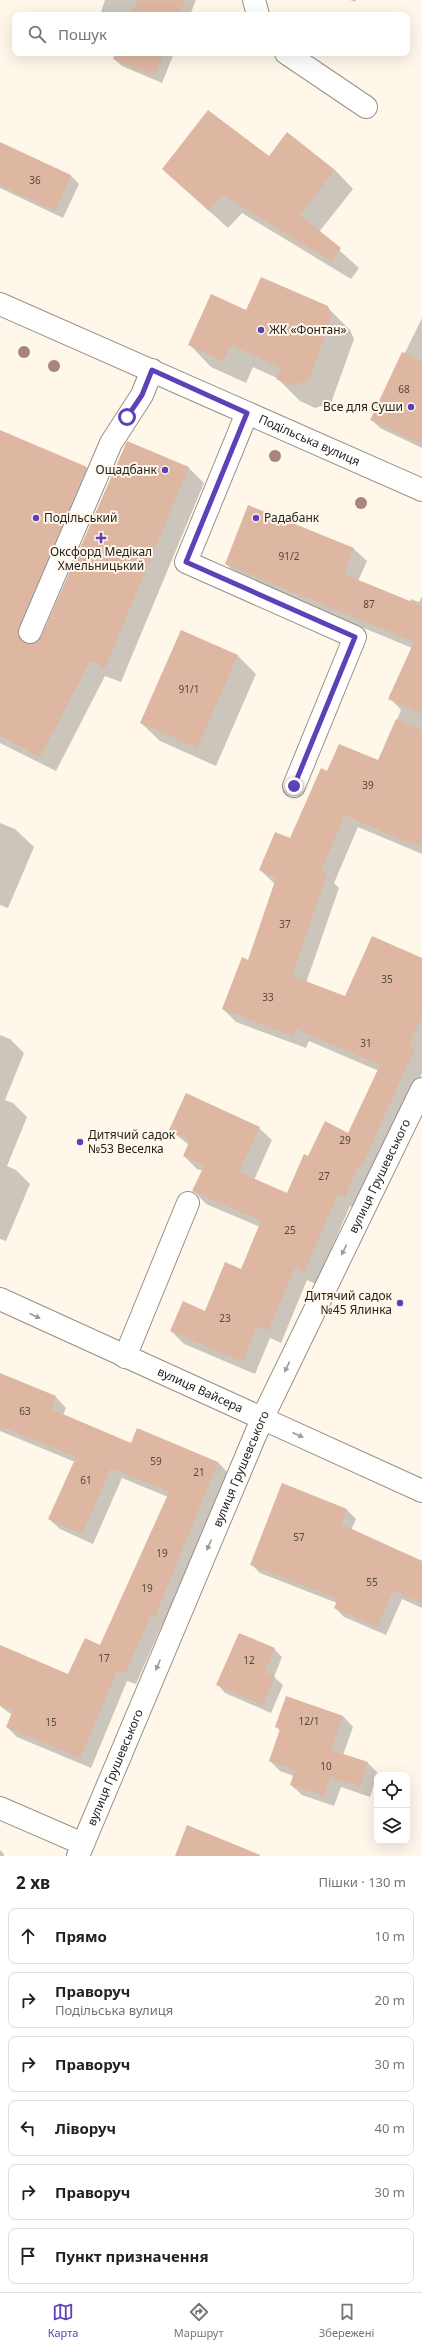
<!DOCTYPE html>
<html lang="uk">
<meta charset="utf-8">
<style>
:root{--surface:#fff;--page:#f2f2f2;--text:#202124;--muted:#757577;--line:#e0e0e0;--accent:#5e40b9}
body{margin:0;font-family:"Noto Sans",sans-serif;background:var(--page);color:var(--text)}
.controls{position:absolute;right:12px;bottom:12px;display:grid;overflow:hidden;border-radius:8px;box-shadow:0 4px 16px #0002}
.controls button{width:36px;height:36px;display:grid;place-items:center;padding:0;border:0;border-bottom:1px solid var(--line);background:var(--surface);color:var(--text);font:20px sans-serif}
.stop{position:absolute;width:12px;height:12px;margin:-9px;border:3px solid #5e40b9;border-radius:50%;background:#fff}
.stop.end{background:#5e40b9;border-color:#fff;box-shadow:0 1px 4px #0008}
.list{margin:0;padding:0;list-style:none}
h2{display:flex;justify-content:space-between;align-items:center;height:52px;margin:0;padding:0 16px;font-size:17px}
h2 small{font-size:13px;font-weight:400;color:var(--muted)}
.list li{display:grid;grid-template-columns:26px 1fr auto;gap:12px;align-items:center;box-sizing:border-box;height:56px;margin:0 8px 8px;padding:0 8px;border:1px solid var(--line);border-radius:8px}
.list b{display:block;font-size:15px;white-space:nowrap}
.list p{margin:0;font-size:13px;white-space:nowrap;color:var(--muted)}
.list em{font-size:13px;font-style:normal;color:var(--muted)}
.icon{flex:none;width:22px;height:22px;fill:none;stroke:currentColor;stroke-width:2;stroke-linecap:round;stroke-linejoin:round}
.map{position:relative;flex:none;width:422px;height:1856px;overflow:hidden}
.search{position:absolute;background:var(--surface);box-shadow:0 4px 16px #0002;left:12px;right:12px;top:12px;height:44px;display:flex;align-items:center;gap:10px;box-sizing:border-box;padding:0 14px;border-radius:8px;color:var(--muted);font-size:15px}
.sheet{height:436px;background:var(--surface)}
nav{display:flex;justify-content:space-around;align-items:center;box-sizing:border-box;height:56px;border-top:1px solid var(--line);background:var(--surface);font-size:11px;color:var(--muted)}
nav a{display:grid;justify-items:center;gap:2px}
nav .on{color:var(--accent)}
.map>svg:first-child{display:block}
.shadow{fill:#0003}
.building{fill:#deb7a2}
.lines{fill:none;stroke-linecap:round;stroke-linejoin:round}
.minor-casing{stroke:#999185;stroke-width:24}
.minor{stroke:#fff;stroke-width:22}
.tree{fill:#a6847f}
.oneway{fill:#9d9c9a}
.route{stroke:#5e40b9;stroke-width:5}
.poi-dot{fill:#5e40b9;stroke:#fff7ea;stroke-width:1.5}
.labels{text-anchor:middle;stroke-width:4;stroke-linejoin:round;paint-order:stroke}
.number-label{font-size:10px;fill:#544840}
.poi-label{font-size:12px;fill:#26231f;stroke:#fff7ea;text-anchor:start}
.street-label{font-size:12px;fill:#26231f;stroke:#fff7ea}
</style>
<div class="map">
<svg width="422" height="1856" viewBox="0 0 422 1856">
<rect width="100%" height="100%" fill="#fff7ea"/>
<!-- shadow -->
<g class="shadow">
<polygon points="105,0 196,0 190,15 100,15"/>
<polygon points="350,0 356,0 355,2"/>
<polygon points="116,53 174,53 162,83 122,66 114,59"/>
<polygon points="0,143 71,176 79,184 63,218 0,188"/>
<polygon points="269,157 335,170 353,189 319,232 359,268 351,279 242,213 228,228 163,169"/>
<polygon points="327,307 350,330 354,339 331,403 315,408 300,401 277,378 253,367 246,383 211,367 189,344 246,311"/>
<polygon points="422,318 422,448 380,428 372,420"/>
<polygon points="0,431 86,468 102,483 33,644 38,643 42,637 128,442 189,468 204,483 121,682 105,676 56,771 0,743"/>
<polygon points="249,506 354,549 367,561 358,581 410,602 411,599 419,602 422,596 422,854 358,827 334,883 339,888 306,983 345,998 422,959 422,1073 373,1180 358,1209 350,1206 316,1284 307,1280 281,1343 270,1338 255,1374 184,1344 171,1331 205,1312 241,1270 260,1227 206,1204 194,1191 203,1171 197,1169 184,1156 189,1145 170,1130 259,1128 272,1140 254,1180 288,1194 309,1157 349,1134 379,1071 309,1041 306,1048 236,1022 223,1009 249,961 275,884 260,870 291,840 328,772 379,762 401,710 390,698 412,648 238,576 226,564"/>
<polygon points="238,656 256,674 216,766 160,741 141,723"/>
<polygon points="0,823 15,829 34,847 8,908 0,905"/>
<polygon points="0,1035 10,1039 24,1053 5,1100 13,1103 27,1117 7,1166 16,1170 30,1184 6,1241 0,1239"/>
<polygon points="0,1374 56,1397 66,1408 63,1415 131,1445 218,1462 228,1473 166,1627 162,1625 136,1684 127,1681 91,1768 17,1737 7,1727 12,1715 0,1706 0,1694 69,1675 101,1646 168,1497 122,1478 93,1544 60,1529 49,1519 75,1462 0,1431"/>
<polygon points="282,1484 347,1510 356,1519 351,1530 422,1561 422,1608 402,1599 386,1635 344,1617 335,1608 337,1603 260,1573 251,1564"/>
<polygon points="274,1649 282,1657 274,1677 283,1685 271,1713 225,1693 218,1685"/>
<polygon points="287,1697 343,1716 353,1727 343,1755 368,1763 378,1773 370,1797 341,1787 334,1806 302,1795 291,1785 294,1776 280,1771 270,1761 280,1731 277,1727"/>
<polygon points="0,1850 4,1854 4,1856 0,1856"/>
</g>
<!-- building -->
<g class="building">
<polygon points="137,0 185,0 179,15 131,15"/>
<polygon points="115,53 164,53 154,76 113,59"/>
<polygon points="208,110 269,156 287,132 335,170 300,215 341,248 332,262 223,195 209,211 162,169"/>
<polygon points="0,142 71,175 55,211 0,185"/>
<polygon points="261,277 328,306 332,316 309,380 292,386 276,379 281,368 231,345 223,361 188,345 211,294 246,310"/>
<polygon points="402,352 422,361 422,444 370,420"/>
<polygon points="0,430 87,467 19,627 20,639 25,644 37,642 41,637 127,441 189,467 105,668 90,661 40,757 0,736"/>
<polygon points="248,505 354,548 344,574 422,606 422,714 388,699 414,642 225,564"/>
<polygon points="181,630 238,655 197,748 140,723"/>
<polygon points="396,719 422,730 422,845 403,841 345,815 321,871 327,874 292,976 345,996 372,936 422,958 422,1016 409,1045 415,1048 361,1168 358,1167 345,1197 338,1194 304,1272 295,1268 268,1331 257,1326 243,1362 170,1331 183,1301 205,1311 225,1262 241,1269 261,1221 192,1191 204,1166 183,1156 190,1140 169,1130 186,1093 260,1127 239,1172 287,1193 304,1154 308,1156 325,1121 348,1133 380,1065 296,1029 293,1036 222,1009 242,957 248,960 276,878 259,870 275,832 290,838 321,768 327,771 339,744 378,760"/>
<polygon points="0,1373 56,1396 51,1409 131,1443 137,1428 218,1462 155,1617 151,1615 125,1674 117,1671 80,1758 6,1727 13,1710 0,1705 0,1645 68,1674 85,1638 100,1645 169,1492 111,1468 82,1534 48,1519 76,1457 0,1426"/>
<polygon points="282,1483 347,1509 341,1524 422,1561 422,1603 393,1591 377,1627 334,1608 338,1599 250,1565"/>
<polygon points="239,1633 275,1648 265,1672 275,1676 263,1705 216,1685"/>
<polygon points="286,1696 343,1716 331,1750 368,1762 360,1787 330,1777 324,1796 290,1785 295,1770 269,1761 280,1729 275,1727"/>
<polygon points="187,1825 260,1855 260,1856 175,1856"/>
</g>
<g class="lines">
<defs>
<g id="minor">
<polyline points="254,0 258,15"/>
<polyline points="286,53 366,107"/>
<path id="s1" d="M 0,304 L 422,490"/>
<polyline points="247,413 186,562 355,637 294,786"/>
<polyline points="30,632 111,443 142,395 152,370"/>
<path id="s2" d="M 0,1299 L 422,1491"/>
<polyline points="125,1357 188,1203"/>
<polyline points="0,1808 83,1844"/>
<path id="s3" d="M 78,1856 L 262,1419 L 422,1089"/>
</g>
</defs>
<!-- minor casing -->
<use href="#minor" class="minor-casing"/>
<!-- minor -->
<use href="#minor" class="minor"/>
</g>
<!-- trees -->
<g class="tree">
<circle cx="24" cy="352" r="6"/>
<circle cx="54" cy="366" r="6"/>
<circle cx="275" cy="456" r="6"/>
<circle cx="361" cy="503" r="6"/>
</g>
<!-- one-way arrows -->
<defs><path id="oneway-solid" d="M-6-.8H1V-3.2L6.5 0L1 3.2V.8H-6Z"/></defs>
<g class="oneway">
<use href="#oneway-solid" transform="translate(344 1250) rotate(116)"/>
<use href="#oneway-solid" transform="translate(35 1316) rotate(25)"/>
<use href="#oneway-solid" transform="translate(287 1367) rotate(116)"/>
<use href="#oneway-solid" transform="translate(298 1435) rotate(24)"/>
<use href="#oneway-solid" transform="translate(209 1545) rotate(113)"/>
<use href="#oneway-solid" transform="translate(158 1665) rotate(113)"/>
</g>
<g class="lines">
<!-- route -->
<polyline class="route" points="127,417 142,395 152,370 247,413 186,562 355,637 294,786"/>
</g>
<!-- markers -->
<g class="poi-dot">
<circle cx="261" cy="330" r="4"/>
<circle cx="411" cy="407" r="4"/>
<circle cx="165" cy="470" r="4"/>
<circle cx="36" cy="518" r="4"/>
<circle cx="256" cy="518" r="4"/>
<path d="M99 532h4v4h4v4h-4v4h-4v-4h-4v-4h4z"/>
<circle cx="80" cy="1142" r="4"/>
<circle cx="400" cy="1303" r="4"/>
</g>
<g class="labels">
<!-- number labels -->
<g class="number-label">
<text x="35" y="184">36</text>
<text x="404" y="393">68</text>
<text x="289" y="560">91/2</text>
<text x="369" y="608">87</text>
<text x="189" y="693">91/1</text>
<text x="368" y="789">39</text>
<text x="285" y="928">37</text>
<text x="387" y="983">35</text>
<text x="268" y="1001">33</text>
<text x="366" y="1047">31</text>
<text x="345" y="1144">29</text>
<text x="324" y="1180">27</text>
<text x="290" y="1234">25</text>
<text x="225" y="1322">23</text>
<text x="25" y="1415">63</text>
<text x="156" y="1465">59</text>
<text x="199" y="1476">21</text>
<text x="86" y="1484">61</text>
<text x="299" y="1541">57</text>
<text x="162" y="1557">19</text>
<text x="372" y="1586">55</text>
<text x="147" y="1592">19</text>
<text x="104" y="1662">17</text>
<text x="249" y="1664">12</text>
<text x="309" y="1725">12/1</text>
<text x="51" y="1726">15</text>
<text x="326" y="1770">10</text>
</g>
<!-- poi labels -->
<g class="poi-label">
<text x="269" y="334">ЖК «Фонтан»</text>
<text x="403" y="411" text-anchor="end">Все для Суши</text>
<text x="157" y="474" text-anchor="end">Ощадбанк</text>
<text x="44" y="522">Подільський</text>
<text x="264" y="522">Радабанк</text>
<text x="101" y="556" text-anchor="middle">Оксфорд Медікал<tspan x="101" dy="14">Хмельницький</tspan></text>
<text x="88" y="1139">Дитячий садок<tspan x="88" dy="14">№53 Веселка</tspan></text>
<text x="392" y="1300" text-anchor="end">Дитячий садок<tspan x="392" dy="14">№45 Ялинка</tspan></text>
</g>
<!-- street labels -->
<g class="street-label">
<text dy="4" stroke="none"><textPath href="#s1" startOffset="338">Подільська вулиця</textPath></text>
<text dy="4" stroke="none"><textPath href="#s3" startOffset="744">вулиця Грушевського</textPath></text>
<text dy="4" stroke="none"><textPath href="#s2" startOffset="220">вулиця Вайсера</textPath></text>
<text dy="4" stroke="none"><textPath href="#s3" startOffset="420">вулиця Грушевського</textPath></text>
<text dy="4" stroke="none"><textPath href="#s3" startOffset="96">вулиця Грушевського</textPath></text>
</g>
</g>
</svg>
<div class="controls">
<button><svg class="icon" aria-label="locate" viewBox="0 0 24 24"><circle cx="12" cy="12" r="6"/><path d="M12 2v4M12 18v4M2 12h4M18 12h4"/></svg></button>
<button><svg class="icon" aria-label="layers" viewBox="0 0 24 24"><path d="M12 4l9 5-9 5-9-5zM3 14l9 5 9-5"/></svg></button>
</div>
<div class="stop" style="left:127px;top:417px"></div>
<div class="stop end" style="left:294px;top:786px"></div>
<div class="search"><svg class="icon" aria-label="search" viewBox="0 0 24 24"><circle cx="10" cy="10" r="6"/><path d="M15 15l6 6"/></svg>Пошук</div>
</div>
<section class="sheet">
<h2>2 хв<small>Пішки · 130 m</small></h2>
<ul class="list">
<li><svg class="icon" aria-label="ahead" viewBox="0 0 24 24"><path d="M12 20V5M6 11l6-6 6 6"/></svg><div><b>Прямо</b></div><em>10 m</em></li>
<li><svg class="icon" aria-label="right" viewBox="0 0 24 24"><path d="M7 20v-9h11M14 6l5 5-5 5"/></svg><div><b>Праворуч</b><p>Подільська вулиця</p></div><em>20 m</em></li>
<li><svg class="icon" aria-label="right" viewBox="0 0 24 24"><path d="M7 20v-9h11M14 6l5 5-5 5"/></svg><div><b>Праворуч</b></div><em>30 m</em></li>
<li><svg class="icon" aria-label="left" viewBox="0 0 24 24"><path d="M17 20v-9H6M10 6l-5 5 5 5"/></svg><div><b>Ліворуч</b></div><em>40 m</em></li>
<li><svg class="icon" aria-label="right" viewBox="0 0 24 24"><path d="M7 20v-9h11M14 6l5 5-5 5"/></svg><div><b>Праворуч</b></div><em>30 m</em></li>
<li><svg class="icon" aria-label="arrive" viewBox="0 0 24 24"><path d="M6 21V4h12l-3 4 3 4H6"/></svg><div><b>Пункт призначення</b></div></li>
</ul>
</section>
<nav>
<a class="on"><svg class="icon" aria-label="map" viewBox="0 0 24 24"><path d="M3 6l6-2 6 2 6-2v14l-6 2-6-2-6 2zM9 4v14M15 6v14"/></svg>Карта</a>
<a><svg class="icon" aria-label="directions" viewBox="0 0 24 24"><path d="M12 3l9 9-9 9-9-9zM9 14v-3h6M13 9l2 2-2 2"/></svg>Маршрут</a>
<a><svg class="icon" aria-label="saved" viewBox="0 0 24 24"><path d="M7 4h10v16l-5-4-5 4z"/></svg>Збережені</a>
</nav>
